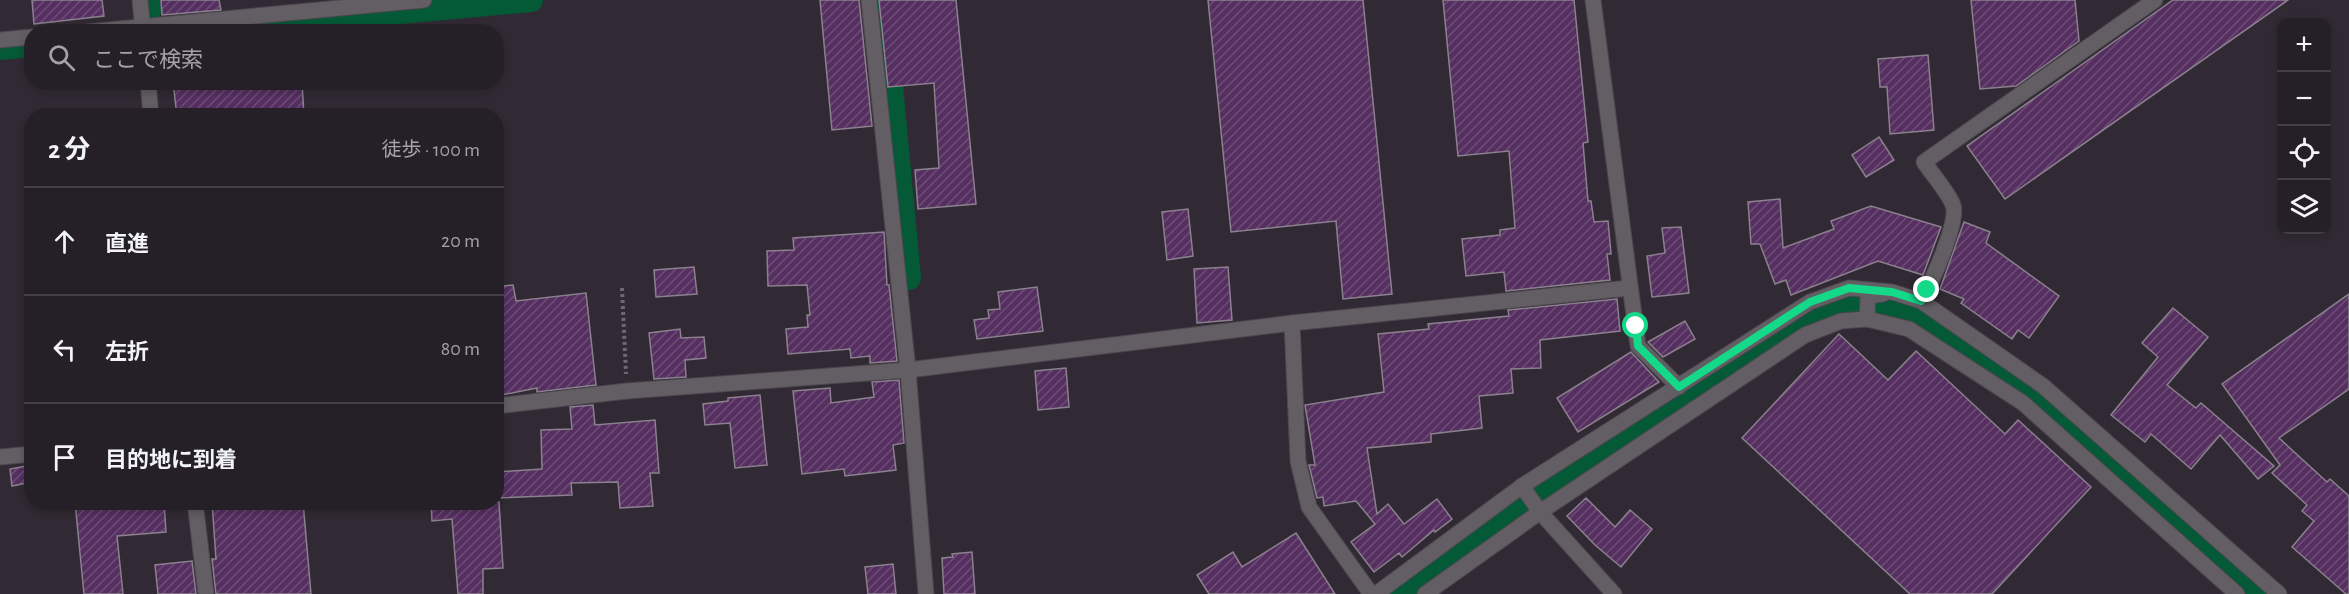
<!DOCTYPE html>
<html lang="ja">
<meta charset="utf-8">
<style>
:root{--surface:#252027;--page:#312d33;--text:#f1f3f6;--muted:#a3a3a7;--line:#423e44}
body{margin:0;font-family:"Alegreya Sans","Noto Sans JP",sans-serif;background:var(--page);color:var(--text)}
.controls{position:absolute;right:18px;top:18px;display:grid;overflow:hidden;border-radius:12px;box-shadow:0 3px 9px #0003}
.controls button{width:54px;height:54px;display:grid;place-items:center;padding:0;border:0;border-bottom:2px solid var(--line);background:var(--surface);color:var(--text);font:30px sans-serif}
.stop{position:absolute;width:18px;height:18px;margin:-14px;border:4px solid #14d989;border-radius:50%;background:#fff}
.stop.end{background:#14d989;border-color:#fff;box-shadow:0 2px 6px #0008}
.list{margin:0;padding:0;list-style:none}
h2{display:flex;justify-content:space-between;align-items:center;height:78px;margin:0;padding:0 24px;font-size:26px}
h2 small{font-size:20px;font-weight:400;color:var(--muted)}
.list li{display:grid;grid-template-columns:39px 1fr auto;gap:18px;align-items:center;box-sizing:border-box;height:108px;padding:0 24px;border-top:2px solid var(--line)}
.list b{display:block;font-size:22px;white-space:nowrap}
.list em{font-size:20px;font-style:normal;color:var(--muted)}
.icon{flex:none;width:33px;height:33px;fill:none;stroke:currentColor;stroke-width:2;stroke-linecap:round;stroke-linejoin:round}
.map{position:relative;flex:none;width:2349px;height:594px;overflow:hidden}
.search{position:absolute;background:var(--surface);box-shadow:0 3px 9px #0003;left:24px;top:24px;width:480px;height:66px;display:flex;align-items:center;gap:15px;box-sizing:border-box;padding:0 21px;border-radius:24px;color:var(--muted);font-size:22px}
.panel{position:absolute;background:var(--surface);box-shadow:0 3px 9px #0003;left:24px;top:108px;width:480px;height:402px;border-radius:24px}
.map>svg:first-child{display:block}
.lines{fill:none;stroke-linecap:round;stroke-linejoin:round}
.canal{stroke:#045936;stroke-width:24}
.building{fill:url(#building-hatch);stroke:#8a818d;stroke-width:1.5}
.minor-casing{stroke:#4c464f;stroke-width:17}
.path{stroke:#6f6871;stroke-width:4;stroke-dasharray:3 3;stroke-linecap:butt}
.minor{stroke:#625e63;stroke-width:15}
.route{stroke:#14d989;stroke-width:8}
</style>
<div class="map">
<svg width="2349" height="594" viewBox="0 0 2349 594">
<defs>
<pattern id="building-hatch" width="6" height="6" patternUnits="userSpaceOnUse" patternTransform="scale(1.5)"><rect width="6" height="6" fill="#562f61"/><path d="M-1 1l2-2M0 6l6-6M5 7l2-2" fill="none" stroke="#6e4c77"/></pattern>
</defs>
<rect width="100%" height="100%" fill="#312a34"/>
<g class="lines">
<!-- canal -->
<g class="canal">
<polyline points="148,0 149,11"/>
<polyline points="883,0 909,278"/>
<polyline points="183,32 531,0"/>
<polyline points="0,48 32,45"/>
<polyline points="1396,594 1798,319 1830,306 1885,304 1909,312 2038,393 2264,594"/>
</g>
</g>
<!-- building -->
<g class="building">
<polygon points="32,0 102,0 104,16 34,24"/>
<polygon points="161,0 219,0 221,10 162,15"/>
<polygon points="820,0 859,0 872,126 832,130"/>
<polygon points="879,0 956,0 976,204 918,209 915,170 939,168 934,83 888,87"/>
<polygon points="1208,0 1363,0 1392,294 1343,299 1336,221 1231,232"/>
<polygon points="1443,0 1574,0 1588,142 1583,143 1588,201 1591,201 1594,222 1608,221 1611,254 1607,254 1610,280 1506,291 1504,272 1466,276 1462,239 1500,235 1500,230 1515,228 1509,151 1458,156"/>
<polygon points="1971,0 2075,0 2079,41 2016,86 1980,89"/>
<polygon points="2173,0 2288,0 2005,199 1967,146"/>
<polygon points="1928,55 1934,130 1890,134 1887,87 1880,87 1878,59"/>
<polygon points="173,82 302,82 304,116 177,116"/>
<polygon points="1879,137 1894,160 1866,177 1852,155"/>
<polygon points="1780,199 1783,248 1834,229 1831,221 1871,206 1941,227 1923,275 1878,261 1791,295 1786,280 1775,284 1760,244 1751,244 1748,202"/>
<polygon points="1188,209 1193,256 1167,260 1162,212"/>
<polygon points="1964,222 1990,232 1986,243 2059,296 2029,338 2018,330 2012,339 1961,303 1964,299 1940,289"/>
<polygon points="1681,227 1689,293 1652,297 1647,256 1665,253 1662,228"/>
<polygon points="884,232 887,285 889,285 897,361 870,363 870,356 851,358 850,349 788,354 786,329 808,327 807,315 810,315 807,285 768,286 767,251 794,250 793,238"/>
<polygon points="694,267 697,294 656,297 654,270"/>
<polygon points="1228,267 1232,320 1197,323 1194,269"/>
<polygon points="513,285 516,301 586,293 596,385 537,392 537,388 496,396 496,287"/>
<polygon points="1037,287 1043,331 977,339 974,320 989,318 988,310 1000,309 998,292"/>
<polygon points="2349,294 2349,389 2279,438 2327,482 2330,479 2349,496 2349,594 2346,594 2292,547 2314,521 2302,511 2307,505 2272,473 2280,465 2222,384"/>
<polygon points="1617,299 1620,331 1540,340 1541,368 1511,369 1513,393 1479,396 1482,428 1431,434 1431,442 1367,448 1377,514 1388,504 1404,524 1437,499 1452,519 1435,532 1434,530 1402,557 1399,553 1374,572 1351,542 1375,524 1356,501 1324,506 1323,497 1317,498 1309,465 1315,465 1305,405 1384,392 1378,334 1429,329 1428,324 1509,316 1508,310"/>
<polygon points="2173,308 2208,337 2167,385 2196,408 2201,403 2274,466 2258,479 2220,435 2191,469 2151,434 2145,442 2111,415 2158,357 2142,343"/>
<polygon points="1685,321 1695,339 1663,357 1648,342"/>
<polygon points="680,329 681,338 704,337 706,358 685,360 686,377 654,379 649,333"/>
<polygon points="1839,334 1888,380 1916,351 2005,434 2018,420 2091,487 1992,594 1910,594 1742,438"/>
<polygon points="1631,352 1659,382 1578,432 1557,398"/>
<polygon points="1066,368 1069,407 1038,410 1035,371"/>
<polygon points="899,380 904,443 893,445 896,470 845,476 844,469 802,474 793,391 830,388 831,403 874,397 872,382"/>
<polygon points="760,395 767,465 735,468 730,423 705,425 703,404 728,401 728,398"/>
<polygon points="593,405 595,425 655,420 659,473 650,473 653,506 620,508 618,482 571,483 572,495 496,498 496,472 542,469 541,430 572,429 570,407"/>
<polygon points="32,465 32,482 12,486 10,469"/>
<polygon points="1586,498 1615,527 1630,510 1652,529 1621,567 1595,545 1567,516"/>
<polygon points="75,502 164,502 166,532 117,536 123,594 84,594"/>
<polygon points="212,502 303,502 311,594 216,594 212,559 216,559"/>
<polygon points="431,502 499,502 503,568 483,569 483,594 458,594 452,519 432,521"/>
<polygon points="1296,533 1335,594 1209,594 1197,575 1233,552 1242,567"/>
<polygon points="972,552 975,594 944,594 942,558 953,557 952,554"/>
<polygon points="192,561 196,594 158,594 155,565"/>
<polygon points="893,564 896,594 868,594 865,567"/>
</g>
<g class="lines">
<defs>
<g id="minor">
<polyline points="140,0 143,32"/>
<polyline points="869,0 908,370 926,594"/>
<polyline points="1593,0 1638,346 1679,387"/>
<polyline points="87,32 424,0"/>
<polyline points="0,40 32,37"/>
<polyline points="148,82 151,116"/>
<path d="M 1921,301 C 1931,284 1959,222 1953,205 C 1948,192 1932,174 1924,162 L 2155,0"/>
<polyline points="1867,319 1868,296 1883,294"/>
<polyline points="1292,323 1298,461 1309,507 1371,594"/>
<polyline points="496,406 627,391 908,370 1292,323 1629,288"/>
<polyline points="0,457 32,454"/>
<polyline points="1522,486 1540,512 1614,594"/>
<polyline points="195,502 206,594"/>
<polyline points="1376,594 1522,486 1810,302 1849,288 1892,292 1921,301 2043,386 2279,594"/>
<polyline points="1425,594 1540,512 1805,335 1841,321 1867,319 1909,329 2023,403 2237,594"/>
</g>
</defs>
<!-- minor casing -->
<use href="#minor" class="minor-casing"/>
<!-- path -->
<polyline class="path" points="622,288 626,374"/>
<!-- minor -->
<use href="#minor" class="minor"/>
</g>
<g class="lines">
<!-- route -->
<polyline class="route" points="1636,326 1638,346 1679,387 1810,302 1849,288 1892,292 1921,301 1927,290"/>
</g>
</svg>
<div class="controls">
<button>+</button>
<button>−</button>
<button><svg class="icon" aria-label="locate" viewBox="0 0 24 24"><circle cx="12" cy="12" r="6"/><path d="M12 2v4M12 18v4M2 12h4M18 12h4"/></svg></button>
<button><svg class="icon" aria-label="layers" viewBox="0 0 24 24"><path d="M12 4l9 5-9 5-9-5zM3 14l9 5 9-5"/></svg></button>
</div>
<div class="stop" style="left:1636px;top:326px"></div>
<div class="stop end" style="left:1927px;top:290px"></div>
<div class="search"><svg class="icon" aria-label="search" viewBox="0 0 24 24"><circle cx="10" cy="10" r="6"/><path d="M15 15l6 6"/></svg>ここで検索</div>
<section class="panel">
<h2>2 分<small>徒歩 · 100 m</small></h2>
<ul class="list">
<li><svg class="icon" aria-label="ahead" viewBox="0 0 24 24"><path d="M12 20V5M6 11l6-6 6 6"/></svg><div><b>直進</b></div><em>20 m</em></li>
<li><svg class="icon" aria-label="left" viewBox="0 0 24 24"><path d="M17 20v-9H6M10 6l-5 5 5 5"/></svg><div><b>左折</b></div><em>80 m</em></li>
<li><svg class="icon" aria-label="arrive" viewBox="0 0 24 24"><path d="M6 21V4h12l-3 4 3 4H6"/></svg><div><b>目的地に到着</b></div></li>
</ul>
</section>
</div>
